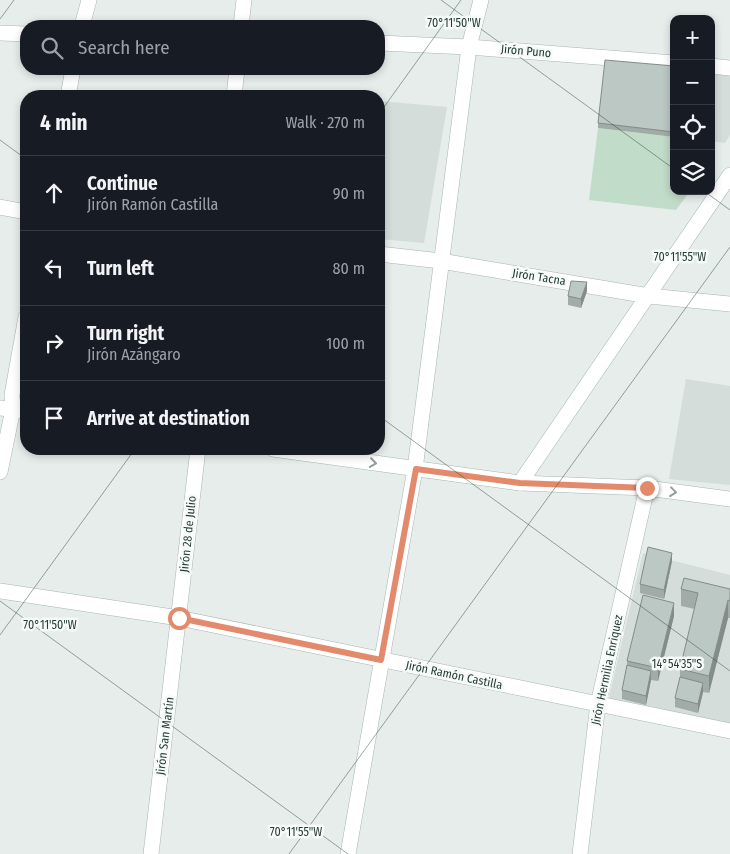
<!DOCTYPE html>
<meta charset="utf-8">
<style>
:root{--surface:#171b24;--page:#242831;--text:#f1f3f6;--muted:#9ea1a6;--line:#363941}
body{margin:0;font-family:"Fira Sans Condensed",sans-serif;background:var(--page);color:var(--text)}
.controls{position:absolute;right:15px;top:15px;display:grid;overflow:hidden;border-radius:10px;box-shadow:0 2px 8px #0003}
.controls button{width:45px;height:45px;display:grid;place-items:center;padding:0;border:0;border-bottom:1px solid var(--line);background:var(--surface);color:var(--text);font:25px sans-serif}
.stop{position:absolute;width:15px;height:15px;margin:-11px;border:4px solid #e48a6c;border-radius:50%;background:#fff}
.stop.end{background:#e48a6c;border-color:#fff;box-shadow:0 1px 5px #0008}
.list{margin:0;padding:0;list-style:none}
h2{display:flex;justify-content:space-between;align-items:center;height:65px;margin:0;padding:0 20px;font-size:21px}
h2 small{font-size:16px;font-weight:400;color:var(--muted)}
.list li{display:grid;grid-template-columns:32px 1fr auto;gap:15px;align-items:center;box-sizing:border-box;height:75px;padding:0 20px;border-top:1px solid var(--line)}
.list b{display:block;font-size:19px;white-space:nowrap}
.list p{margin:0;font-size:16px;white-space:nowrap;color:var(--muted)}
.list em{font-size:16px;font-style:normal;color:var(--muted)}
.icon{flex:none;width:28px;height:28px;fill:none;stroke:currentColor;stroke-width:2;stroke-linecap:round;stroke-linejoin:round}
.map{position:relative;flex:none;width:730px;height:854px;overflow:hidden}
.search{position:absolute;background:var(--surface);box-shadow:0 2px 8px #0003;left:20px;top:20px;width:365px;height:55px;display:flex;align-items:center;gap:12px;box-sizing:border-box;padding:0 18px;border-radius:20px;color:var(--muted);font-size:19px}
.panel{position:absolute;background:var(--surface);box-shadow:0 2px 8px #0003;left:20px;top:90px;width:365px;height:365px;border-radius:20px}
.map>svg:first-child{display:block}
.built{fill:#d4ddd9}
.green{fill:#c1dcc8}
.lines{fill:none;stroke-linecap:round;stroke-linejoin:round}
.street-casing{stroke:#a9b5b1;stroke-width:16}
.secondary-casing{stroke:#a5b8b1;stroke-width:16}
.street{stroke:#fff;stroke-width:15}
.secondary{stroke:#fff;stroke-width:15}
.wall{fill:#a1aca8}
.shaded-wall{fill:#838c88}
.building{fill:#bbc8c3;stroke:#838c88}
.oneway{stroke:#929e9b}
.route{stroke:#e48a6c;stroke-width:6}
.ticks{fill:none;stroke:#263d37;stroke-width:1;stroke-opacity:0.45}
.labels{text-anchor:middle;stroke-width:5;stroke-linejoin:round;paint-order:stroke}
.street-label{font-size:12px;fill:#263d37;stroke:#f6faf8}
.ticks-label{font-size:12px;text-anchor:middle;fill:#263d37;stroke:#f6faf8;stroke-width:5;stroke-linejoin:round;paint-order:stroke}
</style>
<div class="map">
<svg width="730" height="854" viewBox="0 0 730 854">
<rect width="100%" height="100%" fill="#e6edea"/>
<!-- built -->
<g class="built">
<polygon points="711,74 730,76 730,135 725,143 711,141"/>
<polygon points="379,101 447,107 424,243 379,239"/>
<polygon points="686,379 730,386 730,485 669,479"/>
<polygon points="643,553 730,575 730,724 608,701"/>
</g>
<!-- green -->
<polygon class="green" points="598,128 674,137 674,191 690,191 676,210 589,200"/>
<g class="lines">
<defs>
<g id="street">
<polyline points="82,26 89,0"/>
<polyline points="241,26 244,0"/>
<polyline points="0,33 26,34"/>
<polyline points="379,43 469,47 674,63"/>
<polyline points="711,66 730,68"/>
<polyline points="68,96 73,69"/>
<polyline points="234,96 237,69"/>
<polyline points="0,207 26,212"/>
<polyline points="379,254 441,261 649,296 730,304"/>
<polyline points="0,472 13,409 12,395 26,317"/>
<polyline points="520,483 647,488 730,499"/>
<polyline points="0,591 179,618 730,731"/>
<polyline points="151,854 198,449"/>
<polyline points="348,854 415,469 469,47 481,0"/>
<polyline points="580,854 598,704 647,488"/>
</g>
<g id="secondary">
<polyline points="0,408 26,411"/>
<polyline points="273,449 520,483 730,175"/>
</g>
</defs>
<!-- street casing -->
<use href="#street" class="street-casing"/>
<!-- secondary casing -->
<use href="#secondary" class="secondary-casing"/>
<!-- street -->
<use href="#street" class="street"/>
<!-- secondary -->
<use href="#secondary" class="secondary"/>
</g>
<!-- wall -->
<g class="wall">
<polygon points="674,66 674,137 598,128 598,123"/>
<polygon points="587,291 581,308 568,305 568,296"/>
<polygon points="672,561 664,599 640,593 640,584"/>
<polygon points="681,589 730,589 730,618 728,618 709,693 703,692 698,713 675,707 675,698 680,677 680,669 695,609 681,606"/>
<polygon points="674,616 658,681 651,680 646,705 622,699 622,690 627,665 627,661"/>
</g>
<!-- shaded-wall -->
<g class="shaded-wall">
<polygon points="587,282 587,291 581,308 581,299"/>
<polygon points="672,553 672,561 664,599 664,590"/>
<polygon points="728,600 728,618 709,693 709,676"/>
<polygon points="674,603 674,616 658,681 658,668"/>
<polygon points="651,671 651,680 646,705 646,696"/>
<polygon points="703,683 703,692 698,713 698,704"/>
</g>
<!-- building -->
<g class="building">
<polygon points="605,60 674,66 674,132 598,123"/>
<polygon points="571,281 587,282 581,299 568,296"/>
<polygon points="648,547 672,553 664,590 640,584"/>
<polygon points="684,578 730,589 730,601 728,600 709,676 680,669 698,593 681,589"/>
<polygon points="643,595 674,603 658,668 627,661"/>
<polygon points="627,665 651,671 646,696 622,690"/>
<polygon points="680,677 703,683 698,704 675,698"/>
</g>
<!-- one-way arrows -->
<defs><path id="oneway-chevron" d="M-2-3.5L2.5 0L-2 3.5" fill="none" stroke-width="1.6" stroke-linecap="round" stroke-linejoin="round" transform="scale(1.25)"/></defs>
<g class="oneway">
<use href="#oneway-chevron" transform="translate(373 463) rotate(8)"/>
<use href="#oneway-chevron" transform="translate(673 492) rotate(7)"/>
</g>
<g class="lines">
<!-- route -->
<polyline class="route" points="179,618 381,660 416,469 520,483 647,488"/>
</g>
<!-- ticks -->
<path class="ticks" d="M 441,0 L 674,169M 0,19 L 14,0M 379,114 L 461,0M 0,140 L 26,159M 704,191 L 730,210M 379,416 L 730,671M 0,601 L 348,854M 0,635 L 135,449M 289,854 L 730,247"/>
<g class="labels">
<!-- street labels -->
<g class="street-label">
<text transform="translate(526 51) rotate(5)" y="4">Jirón Puno</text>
<text transform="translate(539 277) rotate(9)" y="4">Jirón Tacna</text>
<text transform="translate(188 534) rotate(-84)" y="4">Jirón 28 de Julio</text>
<text transform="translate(607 670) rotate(-78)" y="4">Jirón Hermilia Enriquez</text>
<text transform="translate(454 675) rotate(12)" y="4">Jirón Ramón Castilla</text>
<text transform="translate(165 736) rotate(-83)" y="4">Jirón San Martín</text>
</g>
</g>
<g class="ticks-label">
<text x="454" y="27">70°11'50"W</text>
<text x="680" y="261">70°11'55"W</text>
<text x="50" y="629">70°11'50"W</text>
<text x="677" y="668">14°54'35"S</text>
<text x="296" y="836">70°11'55"W</text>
</g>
</svg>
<div class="controls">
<button>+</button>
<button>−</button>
<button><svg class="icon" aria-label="locate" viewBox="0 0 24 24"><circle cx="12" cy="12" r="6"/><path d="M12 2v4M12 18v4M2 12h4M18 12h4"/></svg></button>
<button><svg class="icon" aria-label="layers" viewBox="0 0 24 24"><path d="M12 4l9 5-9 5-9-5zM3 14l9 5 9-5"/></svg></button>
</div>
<div class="stop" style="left:179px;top:618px"></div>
<div class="stop end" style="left:647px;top:488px"></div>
<div class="search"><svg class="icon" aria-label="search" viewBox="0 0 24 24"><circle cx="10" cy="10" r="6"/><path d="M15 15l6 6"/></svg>Search here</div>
<section class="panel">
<h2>4 min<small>Walk · 270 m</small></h2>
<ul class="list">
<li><svg class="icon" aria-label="ahead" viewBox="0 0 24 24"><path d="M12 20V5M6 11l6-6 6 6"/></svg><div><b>Continue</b><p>Jirón Ramón Castilla</p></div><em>90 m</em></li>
<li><svg class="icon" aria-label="left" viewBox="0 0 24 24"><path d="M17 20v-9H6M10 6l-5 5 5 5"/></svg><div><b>Turn left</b></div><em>80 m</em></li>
<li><svg class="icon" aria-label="right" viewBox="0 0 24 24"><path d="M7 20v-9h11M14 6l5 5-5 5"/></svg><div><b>Turn right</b><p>Jirón Azángaro</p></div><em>100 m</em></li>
<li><svg class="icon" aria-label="arrive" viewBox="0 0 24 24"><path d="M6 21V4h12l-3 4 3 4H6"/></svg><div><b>Arrive at destination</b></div></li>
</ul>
</section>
</div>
